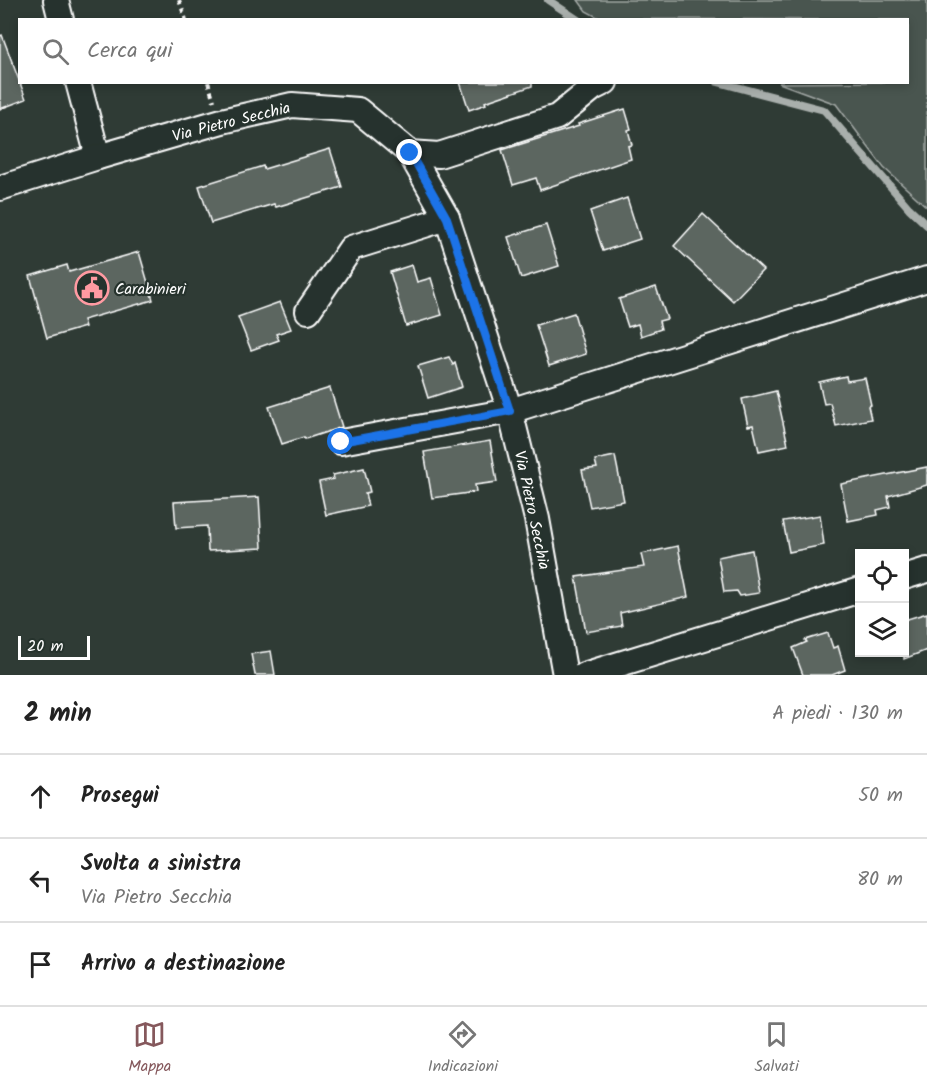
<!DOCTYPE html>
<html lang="it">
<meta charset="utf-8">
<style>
:root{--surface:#fff;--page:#f6f6f6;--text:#222;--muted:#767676;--line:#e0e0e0;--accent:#85585c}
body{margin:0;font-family:Kalam,sans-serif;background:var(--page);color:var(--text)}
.controls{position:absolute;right:18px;bottom:18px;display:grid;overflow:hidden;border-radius:0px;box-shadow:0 3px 9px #0003}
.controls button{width:54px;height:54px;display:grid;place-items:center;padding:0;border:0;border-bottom:2px solid var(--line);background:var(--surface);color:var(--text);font:30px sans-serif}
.scale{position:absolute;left:18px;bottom:15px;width:72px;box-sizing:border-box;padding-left:6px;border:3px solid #fff;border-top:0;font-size:16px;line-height:21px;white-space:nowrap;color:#fff;-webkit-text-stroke:4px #26332d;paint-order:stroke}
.stop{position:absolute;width:18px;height:18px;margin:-14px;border:4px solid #1a73e8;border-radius:50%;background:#fff}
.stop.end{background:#1a73e8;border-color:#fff;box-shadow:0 2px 6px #0008}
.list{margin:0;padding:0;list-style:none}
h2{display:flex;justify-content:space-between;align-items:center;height:78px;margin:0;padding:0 24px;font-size:26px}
h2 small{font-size:20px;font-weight:400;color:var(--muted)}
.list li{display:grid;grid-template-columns:39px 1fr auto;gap:18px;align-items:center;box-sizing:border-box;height:84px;padding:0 24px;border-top:2px solid var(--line)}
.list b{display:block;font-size:22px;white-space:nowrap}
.list p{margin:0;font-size:20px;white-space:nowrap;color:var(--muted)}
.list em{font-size:20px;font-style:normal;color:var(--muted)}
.icon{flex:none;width:33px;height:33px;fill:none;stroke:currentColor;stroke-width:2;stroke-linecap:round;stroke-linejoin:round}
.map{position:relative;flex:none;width:927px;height:675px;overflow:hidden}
.search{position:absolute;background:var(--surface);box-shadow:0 3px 9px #0003;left:18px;right:18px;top:18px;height:66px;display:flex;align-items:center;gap:15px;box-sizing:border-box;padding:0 21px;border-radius:0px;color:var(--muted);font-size:22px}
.sheet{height:330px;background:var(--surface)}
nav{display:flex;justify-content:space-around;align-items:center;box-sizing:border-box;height:84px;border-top:2px solid var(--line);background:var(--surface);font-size:16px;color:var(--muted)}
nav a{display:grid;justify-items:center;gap:3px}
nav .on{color:var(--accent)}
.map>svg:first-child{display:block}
.green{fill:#4a544f;stroke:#a4aaa7;stroke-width:1.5}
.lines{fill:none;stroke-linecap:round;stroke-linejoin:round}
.stream{stroke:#a9afac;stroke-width:8}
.building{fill:#5b6661;stroke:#fff;stroke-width:1.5}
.street-casing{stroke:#fff;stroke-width:28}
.path{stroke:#fff;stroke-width:4;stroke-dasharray:4.5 4.5;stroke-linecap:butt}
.street{stroke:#26332d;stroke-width:24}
.route{stroke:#1a73e8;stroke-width:8}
.labels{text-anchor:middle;stroke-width:4.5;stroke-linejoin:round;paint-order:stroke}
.street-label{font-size:16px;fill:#fff;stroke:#26332d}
.poi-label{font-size:16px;fill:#fff;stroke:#26332d;text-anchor:start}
</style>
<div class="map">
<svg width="927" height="675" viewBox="0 0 927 675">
<rect width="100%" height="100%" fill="#2f3b35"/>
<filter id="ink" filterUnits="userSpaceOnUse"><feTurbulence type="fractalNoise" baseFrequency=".0167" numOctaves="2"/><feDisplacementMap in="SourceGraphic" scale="12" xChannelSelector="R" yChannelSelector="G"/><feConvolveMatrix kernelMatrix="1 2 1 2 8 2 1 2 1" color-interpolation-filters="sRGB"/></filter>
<g filter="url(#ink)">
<!-- green -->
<polygon class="green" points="578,0 927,0 927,207 884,168 836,104 779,83 908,82 908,20 601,19 586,11"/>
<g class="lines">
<!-- stream -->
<g class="stream">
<polyline points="548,0 578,20"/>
<polyline points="718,82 824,110 909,208 927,225"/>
</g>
</g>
<!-- building -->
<g class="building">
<polygon points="2,35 26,99 0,109 0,36"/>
<polygon points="460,82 532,82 532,86 485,102 486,104 469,110"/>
<polygon points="625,109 631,129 628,130 632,145 628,146 631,159 540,190 536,178 513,185 502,150 579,126 578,124"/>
<polygon points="330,149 342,187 276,207 274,204 211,223 199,186 263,166 264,169"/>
<polygon points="627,198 640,239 603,251 590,211"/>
<polygon points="703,214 763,270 733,301 674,246"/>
<polygon points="546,225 559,266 521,278 508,237"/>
<polygon points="139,252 153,300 83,320 85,327 47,338 30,276 67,265 69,272"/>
<polygon points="412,265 417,282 431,278 442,315 406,326 390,272"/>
<polygon points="656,287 667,319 659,321 661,329 641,336 638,324 628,327 619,299"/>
<polygon points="280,302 291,329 276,334 279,340 251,350 238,317"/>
<polygon points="574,313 586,354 549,366 536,325"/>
<polygon points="449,357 453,365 455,363 462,387 428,398 418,366"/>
<polygon points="846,376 847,381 865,378 871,405 868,406 871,419 836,426 830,403 824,404 819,382"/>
<polygon points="330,388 342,427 305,439 304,437 282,444 269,407"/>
<polygon points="776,391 788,445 759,451 753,425 748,426 742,399"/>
<polygon points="490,441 497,482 475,485 476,492 432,498 424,452"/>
<polygon points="615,456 624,501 590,507 582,470 597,468 595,460"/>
<polygon points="927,467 927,485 888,496 890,507 877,510 878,515 848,521 841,484"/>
<polygon points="364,468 370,492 365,493 368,506 326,515 319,482 334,479 333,475"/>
<polygon points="259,497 262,548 208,551 207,526 176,528 174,502"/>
<polygon points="820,515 824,545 789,552 783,521"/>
<polygon points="678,546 688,597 620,613 622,626 586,632 576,577 644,567 641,554"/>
<polygon points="752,550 759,593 740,596 737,591 724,592 718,557"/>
<polygon points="927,613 927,650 904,659 904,620"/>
<polygon points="828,633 833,648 838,646 845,670 832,675 803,675 793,648 807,642 805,640"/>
<polygon points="271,651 275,675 255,675 251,654"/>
</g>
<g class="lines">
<defs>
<g id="street">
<polyline points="56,0 61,20"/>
<polyline points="78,82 98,157"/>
<polyline points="410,153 439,155 557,117 593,88 605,82"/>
<polyline points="0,188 98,157 222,121 292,105 358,110 410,153 447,218 510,411 537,519 565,675"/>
<polyline points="308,311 351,248 447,218"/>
<polyline points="341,442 510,411 927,279"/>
<polyline points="904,577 927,570"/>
<polyline points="584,675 860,590"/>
</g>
</defs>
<!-- street casing -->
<use href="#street" class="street-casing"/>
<!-- path -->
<g class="path">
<polyline points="179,0 186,20"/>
<polyline points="208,82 214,101"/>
</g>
<!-- street -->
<use href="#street" class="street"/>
</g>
</g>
<g class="lines" filter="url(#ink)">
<!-- route -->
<polyline class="route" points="341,442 510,411 447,218 410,153"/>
</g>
<!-- icons -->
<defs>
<symbol id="civic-ring" viewBox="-11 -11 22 22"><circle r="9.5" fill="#26332d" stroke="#ff9aa2" stroke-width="1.5"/><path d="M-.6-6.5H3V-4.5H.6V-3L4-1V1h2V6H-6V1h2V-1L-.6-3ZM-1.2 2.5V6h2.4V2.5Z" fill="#ff9aa2"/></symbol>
</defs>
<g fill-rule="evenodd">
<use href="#civic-ring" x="73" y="269" width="38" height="38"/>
</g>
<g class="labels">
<!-- street labels -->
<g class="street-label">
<text transform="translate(231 121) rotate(-14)" y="6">Via Pietro Secchia</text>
<text transform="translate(533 510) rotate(78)" y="6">Via Pietro Secchia</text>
</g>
<!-- poi labels -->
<g class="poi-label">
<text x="115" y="294">Carabinieri</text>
</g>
</g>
</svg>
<div class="controls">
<button><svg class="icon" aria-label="locate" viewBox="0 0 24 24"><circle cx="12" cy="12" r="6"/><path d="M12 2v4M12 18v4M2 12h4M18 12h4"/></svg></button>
<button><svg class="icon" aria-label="layers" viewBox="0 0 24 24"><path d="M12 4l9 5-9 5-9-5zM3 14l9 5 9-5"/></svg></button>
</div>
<div class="scale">20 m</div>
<div class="stop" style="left:341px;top:442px"></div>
<div class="stop end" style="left:410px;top:153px"></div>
<div class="search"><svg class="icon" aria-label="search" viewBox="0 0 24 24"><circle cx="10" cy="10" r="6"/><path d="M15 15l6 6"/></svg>Cerca qui</div>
</div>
<section class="sheet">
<h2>2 min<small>A piedi · 130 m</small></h2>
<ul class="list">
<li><svg class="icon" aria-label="ahead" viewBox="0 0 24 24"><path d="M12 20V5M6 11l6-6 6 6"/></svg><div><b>Prosegui</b></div><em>50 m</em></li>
<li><svg class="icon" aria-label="left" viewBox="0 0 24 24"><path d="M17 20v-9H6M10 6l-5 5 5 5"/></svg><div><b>Svolta a sinistra</b><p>Via Pietro Secchia</p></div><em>80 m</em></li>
<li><svg class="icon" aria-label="arrive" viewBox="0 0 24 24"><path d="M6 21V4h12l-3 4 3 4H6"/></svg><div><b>Arrivo a destinazione</b></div></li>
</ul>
</section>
<nav>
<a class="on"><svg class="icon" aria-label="map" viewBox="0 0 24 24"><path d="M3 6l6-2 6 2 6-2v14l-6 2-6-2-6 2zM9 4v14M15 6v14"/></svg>Mappa</a>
<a><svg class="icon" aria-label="directions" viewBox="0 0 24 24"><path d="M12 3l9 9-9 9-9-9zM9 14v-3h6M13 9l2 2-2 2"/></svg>Indicazioni</a>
<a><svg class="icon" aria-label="saved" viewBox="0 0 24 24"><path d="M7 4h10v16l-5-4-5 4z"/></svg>Salvati</a>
</nav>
